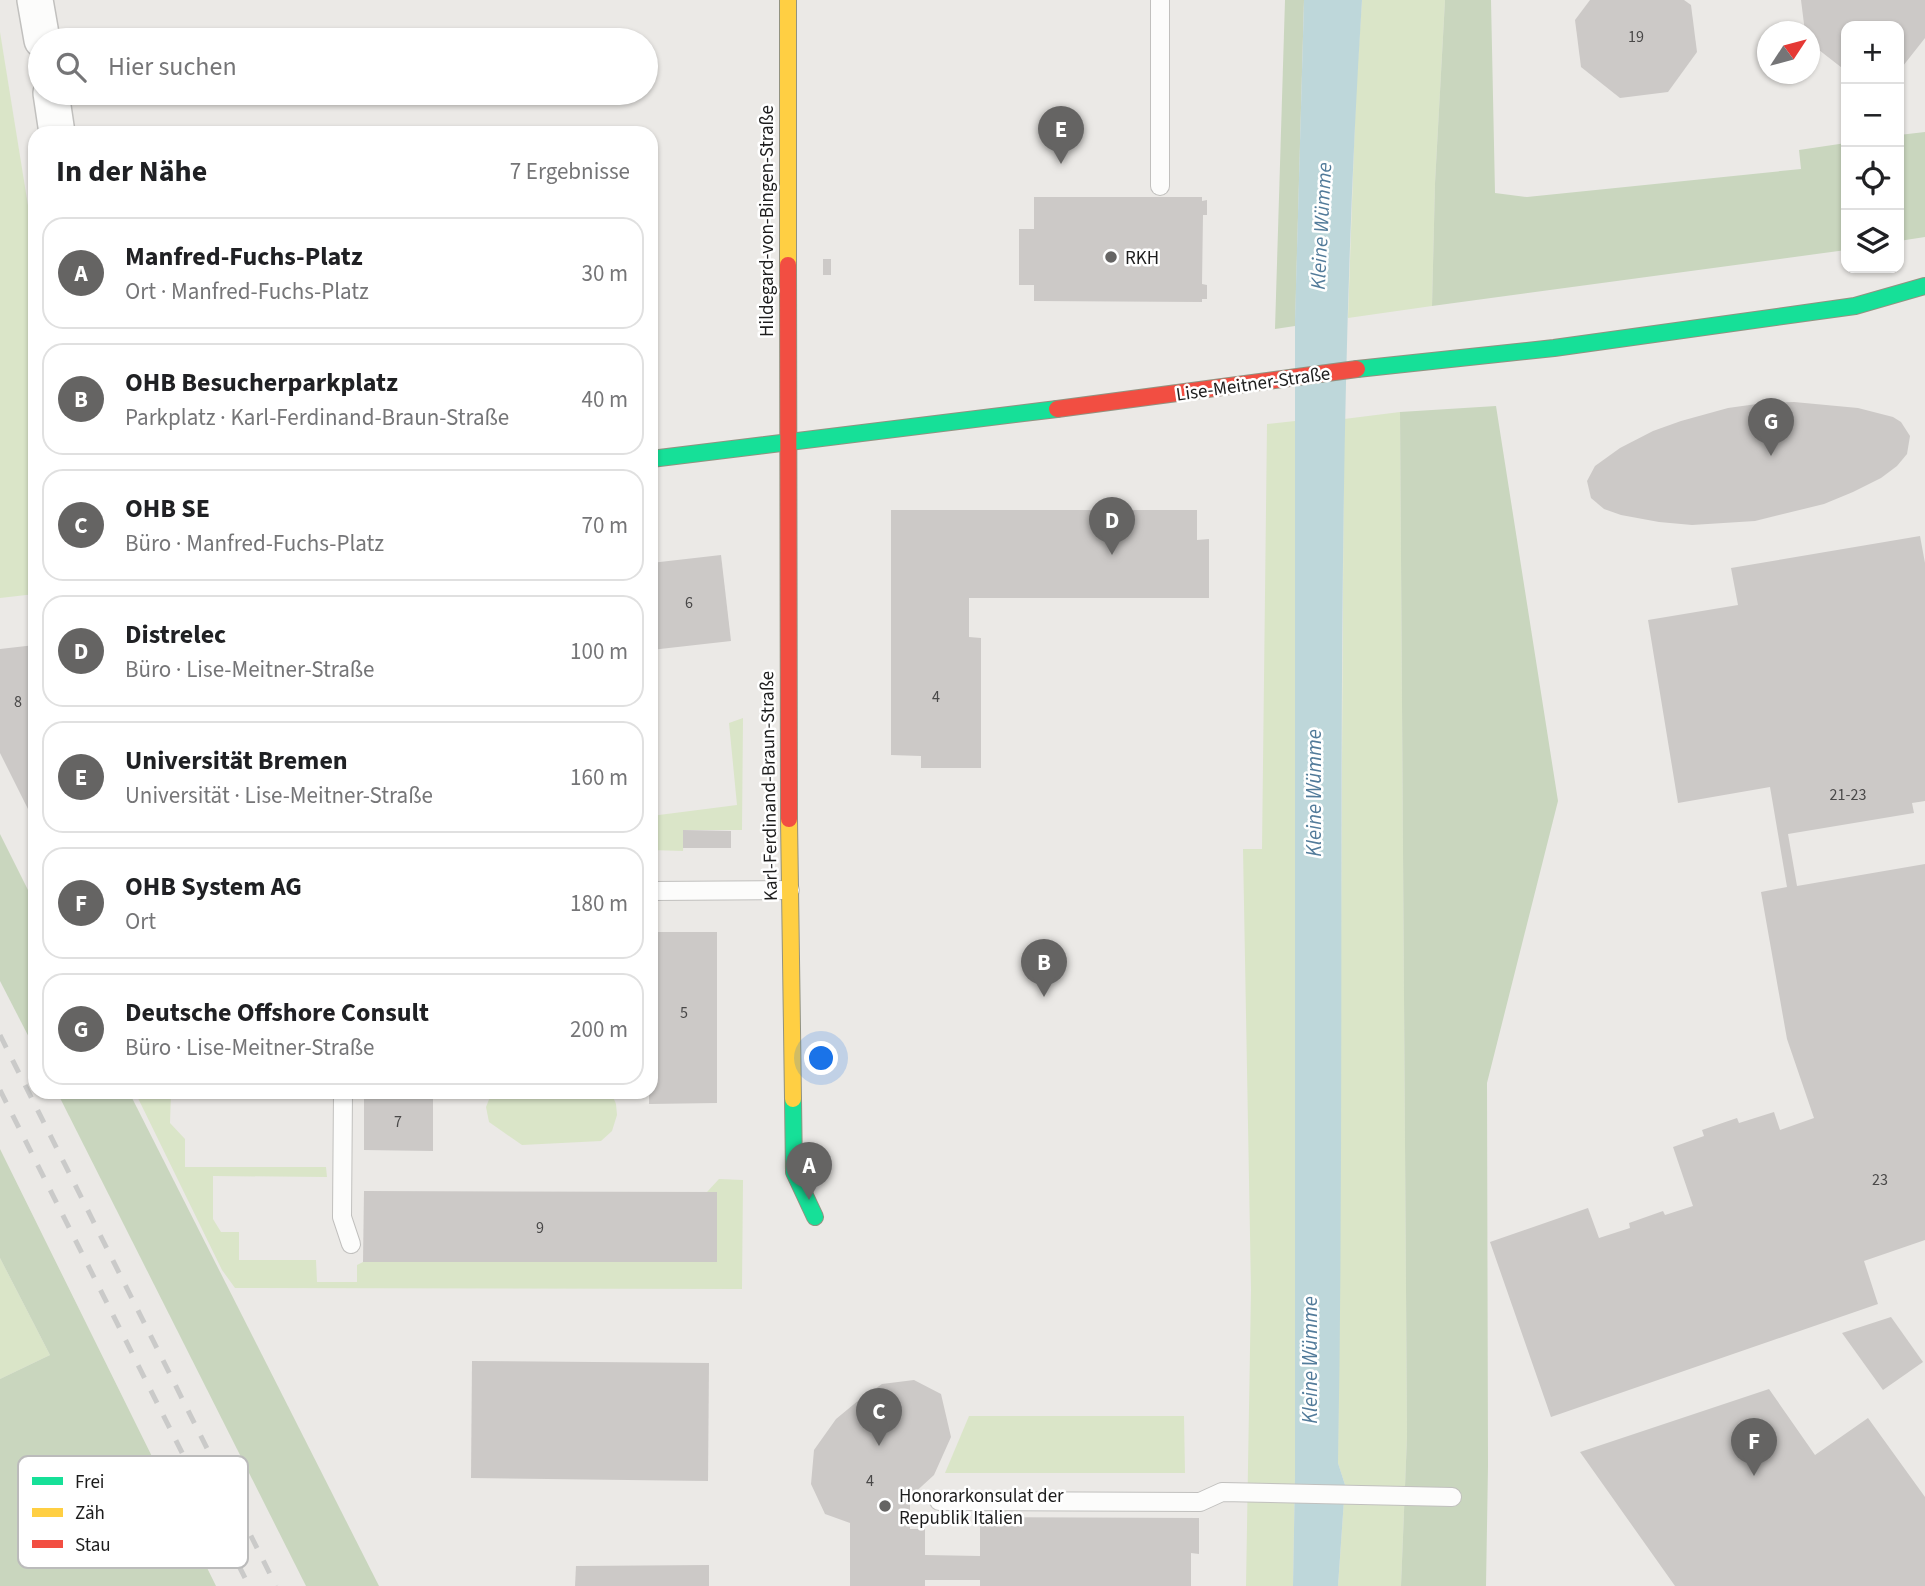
<!DOCTYPE html>
<html lang="de">
<meta charset="utf-8">
<style>
:root{--surface:#fff;--page:#f6f6f6;--text:#202124;--muted:#757577;--line:#e0e0e0;--accent:#656463}
body{margin:0;font-family:"Source Sans 3",sans-serif;background:var(--page);color:var(--text)}
.controls{position:absolute;right:21px;top:21px;display:grid;overflow:hidden;border-radius:14px;box-shadow:0 2px 5px #0004}
.controls button{width:63px;height:63px;display:grid;place-items:center;padding:0;border:0;border-bottom:2px solid var(--line);background:var(--surface);color:var(--text);font:35px sans-serif}
.compass{position:absolute;left:1757px;top:21px;width:63px;height:63px;border-radius:50%;background:var(--surface);box-shadow:0 2px 5px #0004;rotate:54deg}
.you{position:absolute;left:822px;top:1059px;width:24px;height:24px;margin:-18px;border:5px solid #fff;border-radius:50%;background:#1a73e8;box-shadow:0 0 0 10px #1a73e833}
.badge{display:grid;place-items:center;width:46px;height:46px;border-radius:50%;background:var(--accent);color:#fff;font-size:23px;font-weight:700}
.pin{position:absolute;translate:-50% -58px;filter:drop-shadow(0 2px 4px #0008)}
.pin::after{content:'';position:absolute;top:37px;width:24px;height:21px;background:inherit;clip-path:polygon(0 0,100% 0,50% 100%)}
.list{margin:0;padding:0;list-style:none}
h2{display:flex;justify-content:space-between;align-items:center;height:91px;margin:0;padding:0 28px;font-size:30px}
h2 small{font-size:23px;font-weight:400;color:var(--muted)}
.list li{display:grid;grid-template-columns:46px 1fr auto;gap:21px;align-items:center;box-sizing:border-box;height:112px;margin:0 14px 14px;padding:0 14px;border:2px solid var(--line);border-radius:21px}
.list b{display:block;font-size:26px;white-space:nowrap}
.list p{margin:0;font-size:23px;white-space:nowrap;color:var(--muted)}
.list em{font-size:23px;font-style:normal;color:var(--muted)}
.icon{flex:none;width:38px;height:38px;fill:none;stroke:currentColor;stroke-width:2;stroke-linecap:round;stroke-linejoin:round}
.map{position:relative;flex:none;width:1925px;height:1586px;overflow:hidden}
.search{position:absolute;background:var(--surface);box-shadow:0 2px 5px #0004;left:28px;top:28px;width:630px;height:77px;display:flex;align-items:center;gap:18px;box-sizing:border-box;padding:0 24px;border-radius:38px;color:var(--muted);font-size:26px}
.panel{position:absolute;background:var(--surface);box-shadow:0 2px 5px #0004;left:28px;top:126px;width:630px;height:973px;border-radius:21px}
.map>svg:first-child{display:block}
.grass{fill:#dae5c8}
.forest{fill:#c9d6be}
.water{fill:#bed7da}
.building{fill:#ccc9c7}
.lines{fill:none;stroke-linecap:round;stroke-linejoin:round}
.lane-casing{stroke:#c1c0be;stroke-width:20}
.street-casing{stroke:#c1c0be;stroke-width:38}
.fast-casing{stroke:#929280;stroke-width:18}
.slow-casing{stroke:#929280;stroke-width:18}
.jam-casing{stroke:#929280;stroke-width:18}
.lane{stroke:#fcfcfb;stroke-width:18}
.street{stroke:#fcfcfb;stroke-width:35}
.fast{stroke:#16e098;stroke-width:16}
.slow{stroke:#ffcf43;stroke-width:16}
.jam{stroke:#f24e42;stroke-width:16}
.rail{stroke:#cacac9;stroke-width:5;stroke-dasharray:14 14;stroke-linecap:butt}
.poi-dot{fill:#656463;stroke:#fff;stroke-width:2.5}
.labels{text-anchor:middle;stroke-width:5;stroke-linejoin:round;paint-order:stroke}
.number-label{font-size:16px;fill:#494848}
.street-label{font-size:19px;fill:#1d1d1d;stroke:#fff}
.poi-label{font-size:19px;fill:#1d1d1d;stroke:#fff;text-anchor:start}
.water-label{font-size:21px;font-style:italic;fill:#527b9a;stroke:#fff}
.key{fill:#fff;stroke:#bbb;stroke-width:2}
.key-label{font-size:19px;fill:#1d1d1d}
</style>
<div class="map">
<svg width="1925" height="1586" viewBox="0 0 1925 1586">
<rect width="100%" height="100%" fill="#ebe9e6"/>
<!-- grass -->
<g class="grass">
<polygon points="1362,0 1445,0 1435,183 1432,306 1348,318 1356,89"/>
<polygon points="0,32 35,249 35,594 0,598"/>
<polygon points="1400,412 1407,1437 1401,1586 1338,1586 1345,1485 1338,1463 1344,419"/>
<polygon points="1295,421 1295,1474 1293,1586 1246,1586 1251,1290 1243,849 1262,849 1267,424"/>
<polygon points="743,718 742,830 684,830 683,851 651,850 651,816 737,805 729,723"/>
<polygon points="135,1092 171,1092 170,1123 185,1139 185,1167 326,1167 327,1177 213,1176 213,1219 221,1232 239,1232 239,1260 316,1260 317,1282 357,1282 357,1265 363,1262 716,1262 717,1192 707,1192 719,1179 743,1180 742,1289 235,1288 222,1270"/>
<polygon points="492,1092 611,1092 616,1104 617,1115 612,1131 601,1141 522,1145 489,1122 486,1107"/>
<polygon points="0,1258 50,1355 0,1379"/>
<polygon points="969,1416 1184,1416 1185,1473 945,1473"/>
</g>
<!-- forest -->
<g class="forest">
<polygon points="1285,0 1304,0 1295,326 1275,329"/>
<polygon points="1445,0 1491,0 1495,193 1527,197 1801,169 1799,150 1846,143 1846,250 1432,306 1435,183"/>
<polygon points="1925,132 1925,237 1899,241 1899,135"/>
<polygon points="1496,406 1558,801 1487,1083 1488,1466 1486,1586 1401,1586 1407,1437 1400,412"/>
<polygon points="0,834 35,904 35,1049 0,981"/>
<polygon points="57,1092 129,1092 379,1586 306,1586"/>
<polygon points="0,1149 216,1586 0,1586 0,1379 50,1355 0,1258"/>
</g>
<!-- water -->
<path class="water" d="M 1304,0 L 1362,0 C 1331,487 1347,975 1338,1463 L 1345,1485 L 1338,1586 L 1293,1586 L 1295,1474 L 1295,320 Z"/>
<!-- building -->
<g class="building">
<polygon points="1590,0 1684,0 1691,5 1697,52 1668,92 1620,98 1581,67 1575,20"/>
<polygon points="1801,0 1925,0 1925,38 1899,71 1899,26 1846,26 1846,71 1810,43 1810,32 1805,32"/>
<polygon points="1034,197 1202,197 1202,201 1207,200 1207,215 1203,215 1202,284 1207,285 1207,299 1202,299 1202,302 1034,301 1034,285 1019,285 1019,229 1034,229"/>
<rect x="823" y="259" width="8" height="16"/>
<polygon points="1794,402 1858,408 1893,417 1901,422 1910,436 1907,454 1897,466 1881,478 1853,492 1824,504 1755,521 1692,525 1659,522 1621,515 1604,509 1591,498 1587,481 1595,466 1620,448 1653,431 1681,421 1728,408 1764,403"/>
<polygon points="891,510 1197,510 1197,540 1209,539 1209,598 969,598 969,637 981,638 981,768 921,768 921,756 891,755"/>
<polygon points="1920,536 1925,563 1925,801 1912,803 1914,813 1788,834 1797,886 1925,864 1925,1240 1864,1261 1878,1304 1551,1417 1490,1242 1588,1208 1599,1238 1630,1228 1629,1223 1663,1211 1665,1215 1693,1206 1673,1147 1704,1136 1702,1130 1737,1118 1739,1123 1774,1112 1780,1130 1814,1118 1787,1039 1761,892 1787,887 1770,787 1678,803 1648,620 1738,605 1731,568"/>
<polygon points="721,555 731,641 651,650 651,563"/>
<polygon points="35,645 35,823 0,753 0,649"/>
<polygon points="683,830 731,831 731,848 683,848"/>
<polygon points="651,932 717,932 717,1103 649,1104 649,1092 651,1092"/>
<polygon points="364,1092 433,1092 433,1151 364,1150"/>
<polygon points="364,1191 717,1192 717,1262 363,1262"/>
<polygon points="1891,1317 1923,1362 1883,1390 1842,1333"/>
<polygon points="472,1361 709,1363 708,1481 471,1478"/>
<polygon points="914,1380 941,1394 951,1437 934,1475 910,1497 910,1529 925,1529 925,1555 980,1556 980,1517 1199,1518 1199,1554 1191,1553 1191,1586 980,1586 980,1580 925,1580 925,1586 850,1586 850,1523 825,1514 811,1484 814,1450 836,1419 859,1400 882,1384"/>
<polygon points="1769,1389 1815,1455 1868,1418 1925,1497 1925,1586 1675,1586 1580,1452"/>
<polygon points="709,1565 709,1586 575,1586 576,1566"/>
</g>
<g class="lines">
<defs>
<g id="lane">
<polyline points="1160,186 1160,0"/>
<polyline points="651,891 790,890"/>
<polyline points="343,1092 342,1217 351,1244"/>
<polyline points="939,1501 1200,1502 1222,1492 1452,1497"/>
</g>
<g id="street">
<polyline points="35,0 42,40"/>
<polyline points="51,93 57,133"/>
</g>
<g id="fast">
<polyline points="1357,369 1554,348 1855,306 1925,286"/>
<polyline points="651,459 1057,409"/>
<polyline points="793,1099 794,1172 815,1217"/>
</g>
<g id="slow">
<polyline points="788,265 788,0"/>
<polyline points="789,819 793,1099"/>
</g>
<g id="jam">
<polyline points="788,265 789,819"/>
<polyline points="1057,409 1357,369"/>
</g>
</defs>
<!-- lane casing -->
<use href="#lane" class="lane-casing"/>
<!-- street casing -->
<use href="#street" class="street-casing"/>
<!-- fast casing -->
<use href="#fast" class="fast-casing"/>
<!-- slow casing -->
<use href="#slow" class="slow-casing"/>
<!-- jam casing -->
<use href="#jam" class="jam-casing"/>
<!-- lane -->
<use href="#lane" class="lane"/>
<!-- street -->
<use href="#street" class="street"/>
<!-- fast -->
<use href="#fast" class="fast"/>
<!-- slow -->
<use href="#slow" class="slow"/>
<!-- jam -->
<use href="#jam" class="jam"/>
<!-- rail -->
<g class="rail">
<polyline points="0,1035 276,1586"/>
<polyline points="0,1090 249,1586"/>
</g>
</g>
<!-- markers -->
<g class="poi-dot">
<circle cx="1111" cy="257" r="7"/>
<circle cx="885" cy="1506" r="7"/>
</g>
<g class="labels">
<!-- number labels -->
<g class="number-label">
<text x="1636" y="42">19</text>
<text x="689" y="608">6</text>
<text x="936" y="702">4</text>
<text x="18" y="707">8</text>
<text x="1848" y="800">21-23</text>
<text x="684" y="1018">5</text>
<text x="398" y="1127">7</text>
<text x="1880" y="1185">23</text>
<text x="540" y="1233">9</text>
<text x="870" y="1486">4</text>
</g>
<!-- street labels -->
<g class="street-label">
<text transform="translate(766 221) rotate(-90)" y="7">Hildegard-von-Bingen-Straße</text>
<text transform="translate(1253 383) rotate(-8)" y="7">Lise-Meitner-Straße</text>
<text transform="translate(768 786) rotate(-91)" y="7">Karl-Ferdinand-Braun-Straße</text>
</g>
<!-- poi labels -->
<g class="poi-label">
<text x="1125" y="264">RKH</text>
<text x="899" y="1502">Honorarkonsulat der<tspan x="899" dy="22">Republik Italien</tspan></text>
</g>
<!-- water labels -->
<g class="water-label">
<text transform="translate(1321 226) rotate(-87)" y="7">Kleine Wümme</text>
<text transform="translate(1314 793) rotate(-90)" y="7">Kleine Wümme</text>
<text transform="translate(1310 1360) rotate(-90)" y="7">Kleine Wümme</text>
</g>
</g>
<!-- legend -->
<rect x="18" y="1456" width="230" height="112" rx="10" class="key"/>
<rect x="32" y="1477" width="31" height="8" fill="#16e098"/>
<rect x="32" y="1508" width="31" height="9" fill="#ffcf43"/>
<rect x="32" y="1540" width="31" height="8" fill="#f24e42"/>
<g class="key-label">
<text x="75" y="1488">Frei</text>
<text x="75" y="1519">Zäh</text>
<text x="75" y="1551">Stau</text>
</g>
</svg>
<div class="controls">
<button>+</button>
<button>−</button>
<button><svg class="icon" aria-label="locate" viewBox="0 0 24 24"><circle cx="12" cy="12" r="6"/><path d="M12 2v4M12 18v4M2 12h4M18 12h4"/></svg></button>
<button><svg class="icon" aria-label="layers" viewBox="0 0 24 24"><path d="M12 4l9 5-9 5-9-5zM3 14l9 5 9-5"/></svg></button>
</div>
<svg class="compass" viewBox="-18 -18 36 36"><path d="M0-13l5 13h-10z" fill="#e53935"/><path d="M0 13l5-13h-10z" fill="#757577"/></svg>
<div class="you"></div>
<div class="pin badge" style="left:809px;top:1200px">A</div>
<div class="pin badge" style="left:1044px;top:997px">B</div>
<div class="pin badge" style="left:879px;top:1446px">C</div>
<div class="pin badge" style="left:1112px;top:555px">D</div>
<div class="pin badge" style="left:1061px;top:164px">E</div>
<div class="pin badge" style="left:1754px;top:1476px">F</div>
<div class="pin badge" style="left:1771px;top:456px">G</div>
<div class="search"><svg class="icon" aria-label="search" viewBox="0 0 24 24"><circle cx="10" cy="10" r="6"/><path d="M15 15l6 6"/></svg>Hier suchen</div>
<section class="panel">
<h2>In der Nähe<small>7 Ergebnisse</small></h2>
<ul class="list">
<li><span class="badge">A</span><div><b>Manfred-Fuchs-Platz</b><p>Ort · Manfred-Fuchs-Platz</p></div><em>30 m</em></li>
<li><span class="badge">B</span><div><b>OHB Besucherparkplatz</b><p>Parkplatz · Karl-Ferdinand-Braun-Straße</p></div><em>40 m</em></li>
<li><span class="badge">C</span><div><b>OHB SE</b><p>Büro · Manfred-Fuchs-Platz</p></div><em>70 m</em></li>
<li><span class="badge">D</span><div><b>Distrelec</b><p>Büro · Lise-Meitner-Straße</p></div><em>100 m</em></li>
<li><span class="badge">E</span><div><b>Universität Bremen</b><p>Universität · Lise-Meitner-Straße</p></div><em>160 m</em></li>
<li><span class="badge">F</span><div><b>OHB System AG</b><p>Ort</p></div><em>180 m</em></li>
<li><span class="badge">G</span><div><b>Deutsche Offshore Consult</b><p>Büro · Lise-Meitner-Straße</p></div><em>200 m</em></li>
</ul>
</section>
</div>
